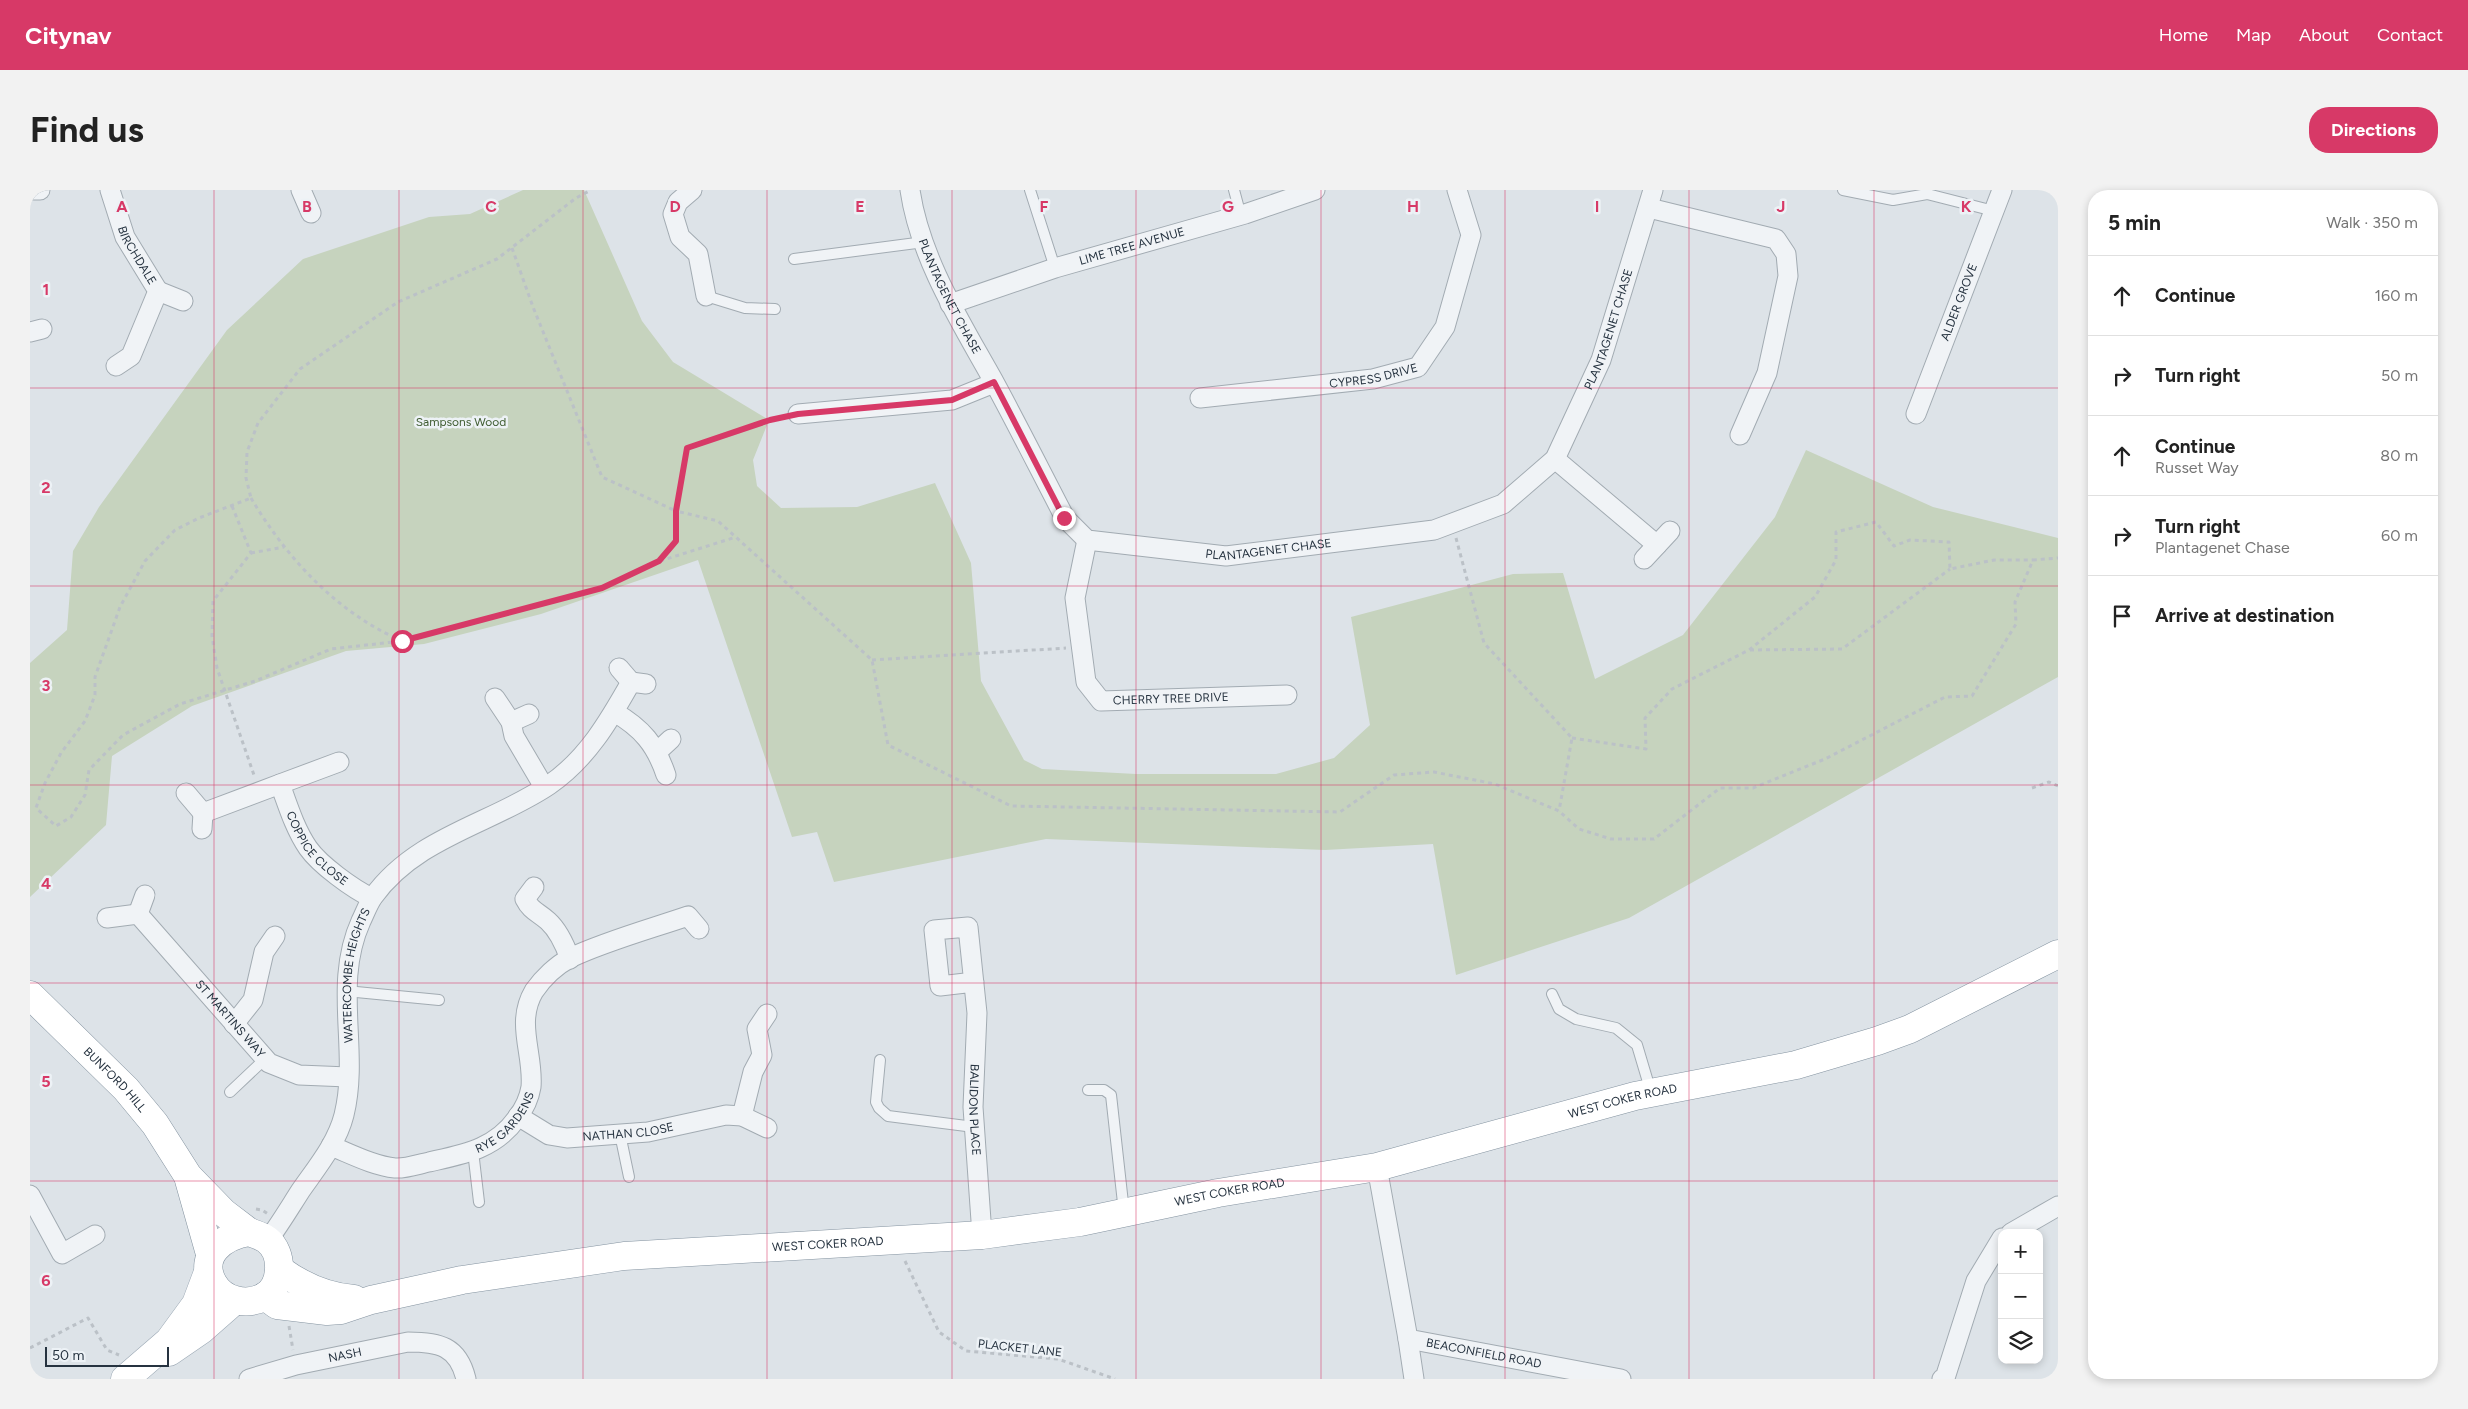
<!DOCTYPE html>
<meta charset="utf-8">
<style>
:root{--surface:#fff;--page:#f2f2f2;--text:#222;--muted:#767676;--line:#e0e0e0;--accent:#d73967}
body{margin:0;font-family:Figtree,sans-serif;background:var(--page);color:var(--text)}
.controls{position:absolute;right:15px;bottom:15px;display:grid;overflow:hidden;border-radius:10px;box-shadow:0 2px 8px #0003}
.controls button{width:45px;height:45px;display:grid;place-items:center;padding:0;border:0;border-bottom:1px solid var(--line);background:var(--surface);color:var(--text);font:25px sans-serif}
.scale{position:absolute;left:15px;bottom:12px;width:124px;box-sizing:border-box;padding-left:5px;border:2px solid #263340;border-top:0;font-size:14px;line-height:18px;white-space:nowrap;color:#263340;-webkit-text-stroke:4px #edf2f6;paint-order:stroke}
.stop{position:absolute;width:15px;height:15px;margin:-11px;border:4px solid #d73967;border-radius:50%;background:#fff}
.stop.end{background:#d73967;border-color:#fff;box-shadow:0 1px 5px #0008}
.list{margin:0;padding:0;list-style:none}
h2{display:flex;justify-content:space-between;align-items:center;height:65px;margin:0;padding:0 20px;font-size:21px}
h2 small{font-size:16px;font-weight:400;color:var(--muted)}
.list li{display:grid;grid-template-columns:32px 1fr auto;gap:15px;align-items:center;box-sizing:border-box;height:80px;padding:0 20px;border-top:1px solid var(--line)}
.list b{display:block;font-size:19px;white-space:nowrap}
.list p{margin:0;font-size:16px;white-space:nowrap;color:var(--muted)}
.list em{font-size:16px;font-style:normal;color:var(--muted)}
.icon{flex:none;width:28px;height:28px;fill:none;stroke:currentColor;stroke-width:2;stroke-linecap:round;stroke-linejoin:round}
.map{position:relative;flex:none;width:2028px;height:1189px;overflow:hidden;border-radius:20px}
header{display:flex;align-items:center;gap:30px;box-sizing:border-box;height:70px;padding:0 25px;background:var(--accent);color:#fff}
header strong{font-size:24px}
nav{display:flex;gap:28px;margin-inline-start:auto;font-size:18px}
.intro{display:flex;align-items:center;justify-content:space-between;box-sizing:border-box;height:120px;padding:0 30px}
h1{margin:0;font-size:35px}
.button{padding:12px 22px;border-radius:20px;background:var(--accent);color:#fff;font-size:18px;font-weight:700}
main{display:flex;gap:30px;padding:0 30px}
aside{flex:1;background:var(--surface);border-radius:20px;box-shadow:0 2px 8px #0003}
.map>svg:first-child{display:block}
.green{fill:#c6d3be}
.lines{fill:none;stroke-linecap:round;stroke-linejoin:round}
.service-casing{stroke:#a2abb2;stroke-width:12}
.minor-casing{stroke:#a2abb2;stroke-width:21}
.primary-casing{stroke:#9ca9b5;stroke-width:29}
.trunk-casing{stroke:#8493a0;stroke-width:29}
.path{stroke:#bbc1c7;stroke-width:3;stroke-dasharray:4 4;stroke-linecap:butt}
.service{stroke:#f0f3f6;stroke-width:10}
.minor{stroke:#f0f3f6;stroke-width:19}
.primary{stroke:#fff;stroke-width:28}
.trunk{stroke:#fff;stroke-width:28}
.route{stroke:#d73967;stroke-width:6}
.grid{fill:none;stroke:#d73967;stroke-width:1;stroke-opacity:0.55}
.labels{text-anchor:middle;stroke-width:5;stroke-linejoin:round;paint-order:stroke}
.street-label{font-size:12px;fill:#263340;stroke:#edf2f6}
.park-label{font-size:12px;fill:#405d32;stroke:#edf2f6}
.grid-label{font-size:16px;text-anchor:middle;font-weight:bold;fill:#d73967;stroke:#edf2f6;stroke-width:5;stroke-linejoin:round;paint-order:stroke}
</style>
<header>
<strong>Citynav</strong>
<nav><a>Home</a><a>Map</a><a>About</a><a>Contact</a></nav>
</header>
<div class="intro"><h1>Find us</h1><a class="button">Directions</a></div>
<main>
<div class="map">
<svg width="2028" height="1189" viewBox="0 0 2028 1189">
<rect width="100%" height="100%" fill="#dde3e8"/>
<!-- green -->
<polygon class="green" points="493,0 554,0 612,131 643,172 739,230 723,270 727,296 751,318 827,317 905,293 941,373 951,491 994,570 1012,579 1106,584 1246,584 1304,568 1340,535 1321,427 1483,384 1533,383 1565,489 1653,445 1745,327 1776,260 1903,317 2028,348 2028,487 1599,728 1426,785 1403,654 1295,660 1016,649 804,692 787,642 762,647 668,370 511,424 394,454 316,461 162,516 82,566 76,635 0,707 0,473 37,440 43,361 69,317 197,140 273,69 399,27 440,24"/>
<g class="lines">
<defs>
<g id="service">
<polyline points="1000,0 1025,78"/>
<polyline points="1204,0 1211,26"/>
<polyline points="1813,0 1863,10 1897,4 1964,21"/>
<polyline points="764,69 894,52"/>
<polyline points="676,106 715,118 745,119"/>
<polyline points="316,801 409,810"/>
<polyline points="1522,804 1529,819 1546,829 1586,838 1607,855 1621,902"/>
<polyline points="850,870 846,912 849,918 858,926 944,937"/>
<polyline points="1058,900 1074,900 1081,905 1094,1022"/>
<polyline points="200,902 235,869"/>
<polyline points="590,944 599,987"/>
<polyline points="443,961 449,1012"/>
</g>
<g id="minor">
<polyline points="4,0 10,0"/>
<path id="s1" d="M 80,0 L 95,47 L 128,101 L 101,166 L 86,176"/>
<polyline points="271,0 281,23"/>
<polyline points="662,0 648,12 643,24 650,47 668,64 676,106"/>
<path id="s2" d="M 880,0 C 890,68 930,131 963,190 C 988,236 1011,282 1035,328 L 1057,350 L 1196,366 L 1404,340 L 1473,314 L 1525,269 L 1571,170 L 1623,0"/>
<polyline points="1619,18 1746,49 1756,64 1758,86 1737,183 1710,245"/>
<polyline points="128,101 153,111"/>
<path id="s3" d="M 920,114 L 1025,78 L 1215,24 L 1285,0"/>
<polyline points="0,142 12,139"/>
<path id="s4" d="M 1170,208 L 1343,189 L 1388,177 L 1415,137 L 1441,45 L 1427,0"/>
<polyline points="768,224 922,210 964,193"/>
<path id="s5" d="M 1886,224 L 1972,0"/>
<polyline points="1525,269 1627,355"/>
<path id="s6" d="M 1057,350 L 1045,408 L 1056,492 L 1071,511 L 1257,505"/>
<polyline points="1614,369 1640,341"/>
<polyline points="589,478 601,492"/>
<polyline points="465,508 481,532 484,546 514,597"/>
<path d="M 584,522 C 612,538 626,555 636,585"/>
<polyline points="481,532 499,524"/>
<polyline points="628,561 641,549"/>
<polyline points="250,594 309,572"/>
<polyline points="156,603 173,623"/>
<path id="s7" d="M 172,639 L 173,623 L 250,594 C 258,616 265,639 278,658 C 290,675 323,699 342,708"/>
<path d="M 504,697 L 495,709 C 501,721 508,722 518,731 C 529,741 535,755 540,769"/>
<polyline points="108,724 115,705"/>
<path id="s8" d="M 77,728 L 108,724 L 239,873 L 269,885 L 318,887"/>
<path id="s9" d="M 944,792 L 910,796 L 904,740 L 938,737 L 947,823 L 943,917 L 952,1045"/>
<polyline points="204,834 223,810 234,762 245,746"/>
<path id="s10" d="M 488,926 L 519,945 L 537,948 L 618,942 L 696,925 L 712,926 L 737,938"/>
<polyline points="712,926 723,882 732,865 727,839 737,824"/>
<path id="s11" d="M 301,956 C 321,964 344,976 365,978 C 375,979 389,974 399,972 C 434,964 465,959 487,928 C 494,919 499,909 501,897 C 504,864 485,833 504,801 C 513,788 527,775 540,768 C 576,751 620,739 658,726 L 669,739"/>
<path id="s12" d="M 1347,977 L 1378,1149 L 1591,1189"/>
<polyline points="0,1005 32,1064 65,1045"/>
<polyline points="1981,1043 2028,1016"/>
<path id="s13" d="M 238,1050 C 250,1034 260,1017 271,1000 C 287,977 307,953 314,925 C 330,860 302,795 331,731 C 335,723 338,714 343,707 C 386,647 461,634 519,595 C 557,569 579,531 601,492 L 616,494"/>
<polyline points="1378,1149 1384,1189"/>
<path id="s14" d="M 219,1189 L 266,1175 L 378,1152 C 409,1152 428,1156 436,1189"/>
<polyline points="1912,1189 1915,1188 1946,1091 1972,1048"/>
</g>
<g id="primary">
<polyline points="139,1162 171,1140 204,1111"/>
<polyline points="95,1189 139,1151 166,1114 178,1082"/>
</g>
<g id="trunk">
<path id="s15" d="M 0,805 L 96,899 L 125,934 L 158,986 L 194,1023 L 219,1042"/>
<polyline points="159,990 180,1064"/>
<path d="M 219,1042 C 225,1044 232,1046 237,1050 C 254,1063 253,1096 234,1107 C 216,1116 193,1111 183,1093 C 167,1065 194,1046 219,1042 Z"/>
<path d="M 250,1080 C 272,1096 296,1107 324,1109"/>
<path id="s16" d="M 235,1106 L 247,1115 L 297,1121 L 311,1120 L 341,1110 L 432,1090 L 594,1066 L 952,1045 L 1050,1032 L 1188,1003 L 1347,977 L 1605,906 L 1766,875 L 1847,851 L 1880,839 L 2028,764"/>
</g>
</defs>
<!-- service casing -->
<use href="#service" class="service-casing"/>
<!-- minor casing -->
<use href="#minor" class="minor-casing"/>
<!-- primary casing -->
<use href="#primary" class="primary-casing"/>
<!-- trunk casing -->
<use href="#trunk" class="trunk-casing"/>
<!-- path -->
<g class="path">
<polyline points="482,58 503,117 572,287 646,321 646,351 629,371 572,398 372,451 301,459 225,491 150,514 93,545 59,580 55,605 41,627 26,636 6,618 15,593 31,563 55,531 65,505 65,487 90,417 115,371 145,340 169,328 221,308 216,288 217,262 228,233 270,179 368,112 467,69 546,8 561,0"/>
<polyline points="752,227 657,258 646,321 688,331 842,470 858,555 981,616 1310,622 1364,585 1404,582 1465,594 1529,621 1549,639 1581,649 1624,649 1690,598 1723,598 1795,569 1915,507 1942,506 1986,434 1985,412 2003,370 2028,368"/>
<path d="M 221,308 C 256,367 306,422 370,450"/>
<polyline points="202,316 221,363 183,411 182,446 187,478 225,588"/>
<polyline points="1426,348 1454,453 1542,548 1529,621"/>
<polyline points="221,363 254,357"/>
<polyline points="630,371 706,347"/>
<polyline points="1720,460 1812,459 1920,379"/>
<polyline points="842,470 1036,458"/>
<polyline points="1542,548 1616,559 1615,528 1642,499 1719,460 1785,407 1806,370 1806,342 1846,332 1864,356 1880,350 1919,352 1920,379 1964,370 2003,370"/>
<polyline points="2002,598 2019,592 2028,596"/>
<polyline points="226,1019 232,1020 238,1024"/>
<polyline points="875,1071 909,1142 936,1161 1028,1169 1085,1189"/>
<polyline points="259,1136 263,1160"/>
<polyline points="0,1158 58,1128 77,1160 89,1165"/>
</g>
<!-- service -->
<use href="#service" class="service"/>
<!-- minor -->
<use href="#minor" class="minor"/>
<!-- primary -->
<use href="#primary" class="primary"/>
<!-- trunk -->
<use href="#trunk" class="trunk"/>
</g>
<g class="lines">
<!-- route -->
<polyline class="route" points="372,451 572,398 629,371 646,351 646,321 657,258 740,230 768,224 922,210 964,192 1034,328"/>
</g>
<!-- grid -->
<path class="grid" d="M 184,0 L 184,1189M 369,0 L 369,1189M 553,0 L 553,1189M 737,0 L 737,1189M 922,0 L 922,1189M 1106,0 L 1106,1189M 1291,0 L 1291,1189M 1475,0 L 1475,1189M 1659,0 L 1659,1189M 1844,0 L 1844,1189M 0,198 L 2028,198M 0,396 L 2028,396M 0,595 L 2028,595M 0,793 L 2028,793M 0,991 L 2028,991"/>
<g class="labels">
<!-- street labels -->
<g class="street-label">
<text dy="4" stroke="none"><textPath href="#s3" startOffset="191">LIME TREE AVENUE</textPath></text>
<text dy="4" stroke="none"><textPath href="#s1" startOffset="71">BIRCHDALE</textPath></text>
<text dy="4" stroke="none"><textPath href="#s2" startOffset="114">PLANTAGENET CHASE</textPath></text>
<text dy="4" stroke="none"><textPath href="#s5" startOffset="120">ALDER GROVE</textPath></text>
<text dy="4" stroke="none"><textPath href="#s2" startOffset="1028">PLANTAGENET CHASE</textPath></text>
<text dy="4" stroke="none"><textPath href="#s4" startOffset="175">CYPRESS DRIVE</textPath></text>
<text dy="4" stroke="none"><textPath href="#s2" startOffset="578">PLANTAGENET CHASE</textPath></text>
<text dy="4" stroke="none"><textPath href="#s6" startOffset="238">CHERRY TREE DRIVE</textPath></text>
<text dy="4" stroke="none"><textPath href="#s7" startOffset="174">COPPICE CLOSE</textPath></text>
<text dy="4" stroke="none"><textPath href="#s13" startOffset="288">WATERCOMBE HEIGHTS</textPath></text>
<text dy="4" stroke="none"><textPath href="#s8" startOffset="171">ST MARTINS WAY</textPath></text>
<text dy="4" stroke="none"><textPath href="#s15" startOffset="120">BUNFORD HILL</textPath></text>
<text dy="4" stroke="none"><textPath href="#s16" startOffset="1382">WEST COKER ROAD</textPath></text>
<text dy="4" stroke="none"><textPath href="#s9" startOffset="308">BALIDON PLACE</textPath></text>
<text dy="4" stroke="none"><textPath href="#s11" startOffset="192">RYE GARDENS</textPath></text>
<text dy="4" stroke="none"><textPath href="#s10" startOffset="116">NATHAN CLOSE</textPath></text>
<text dy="4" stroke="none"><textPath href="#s16" startOffset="978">WEST COKER ROAD</textPath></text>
<text dy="4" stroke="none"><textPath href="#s16" startOffset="572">WEST COKER ROAD</textPath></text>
<text transform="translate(990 1158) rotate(6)" y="4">PLACKET LANE</text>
<text dy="4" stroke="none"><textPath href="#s14" startOffset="99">NASH</textPath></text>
<text dy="4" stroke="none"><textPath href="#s12" startOffset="252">BEACONFIELD ROAD</textPath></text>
</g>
<!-- park labels -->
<g class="park-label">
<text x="431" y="236">Sampsons Wood</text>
</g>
</g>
<g class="grid-label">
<text x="92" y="22">A</text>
<text x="277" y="22">B</text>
<text x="461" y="22">C</text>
<text x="645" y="22">D</text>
<text x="830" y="22">E</text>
<text x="1014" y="22">F</text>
<text x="1198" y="22">G</text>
<text x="1383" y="22">H</text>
<text x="1567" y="22">I</text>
<text x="1751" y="22">J</text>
<text x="1936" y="22">K</text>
<text x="16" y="105">1</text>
<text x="16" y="303">2</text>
<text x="16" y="501">3</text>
<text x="16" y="699">4</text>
<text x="16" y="897">5</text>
<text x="16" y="1096">6</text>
</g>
</svg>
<div class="controls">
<button>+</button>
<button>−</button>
<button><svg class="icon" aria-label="layers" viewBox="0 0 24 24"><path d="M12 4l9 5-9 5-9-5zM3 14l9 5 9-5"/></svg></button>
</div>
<div class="scale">50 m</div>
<div class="stop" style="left:372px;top:451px"></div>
<div class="stop end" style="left:1034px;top:328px"></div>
</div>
<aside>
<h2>5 min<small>Walk · 350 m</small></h2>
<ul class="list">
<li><svg class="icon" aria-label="ahead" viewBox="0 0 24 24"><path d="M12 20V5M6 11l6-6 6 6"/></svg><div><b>Continue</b></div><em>160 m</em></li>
<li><svg class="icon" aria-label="right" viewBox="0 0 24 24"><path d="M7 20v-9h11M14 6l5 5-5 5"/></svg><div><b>Turn right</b></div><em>50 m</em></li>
<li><svg class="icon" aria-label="ahead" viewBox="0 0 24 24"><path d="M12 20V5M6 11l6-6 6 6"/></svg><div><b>Continue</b><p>Russet Way</p></div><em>80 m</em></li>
<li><svg class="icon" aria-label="right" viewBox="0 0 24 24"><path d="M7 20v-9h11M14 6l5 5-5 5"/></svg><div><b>Turn right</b><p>Plantagenet Chase</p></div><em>60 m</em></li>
<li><svg class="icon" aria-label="arrive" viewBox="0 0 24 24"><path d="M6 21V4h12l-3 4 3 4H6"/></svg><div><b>Arrive at destination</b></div></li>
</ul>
</aside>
</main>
